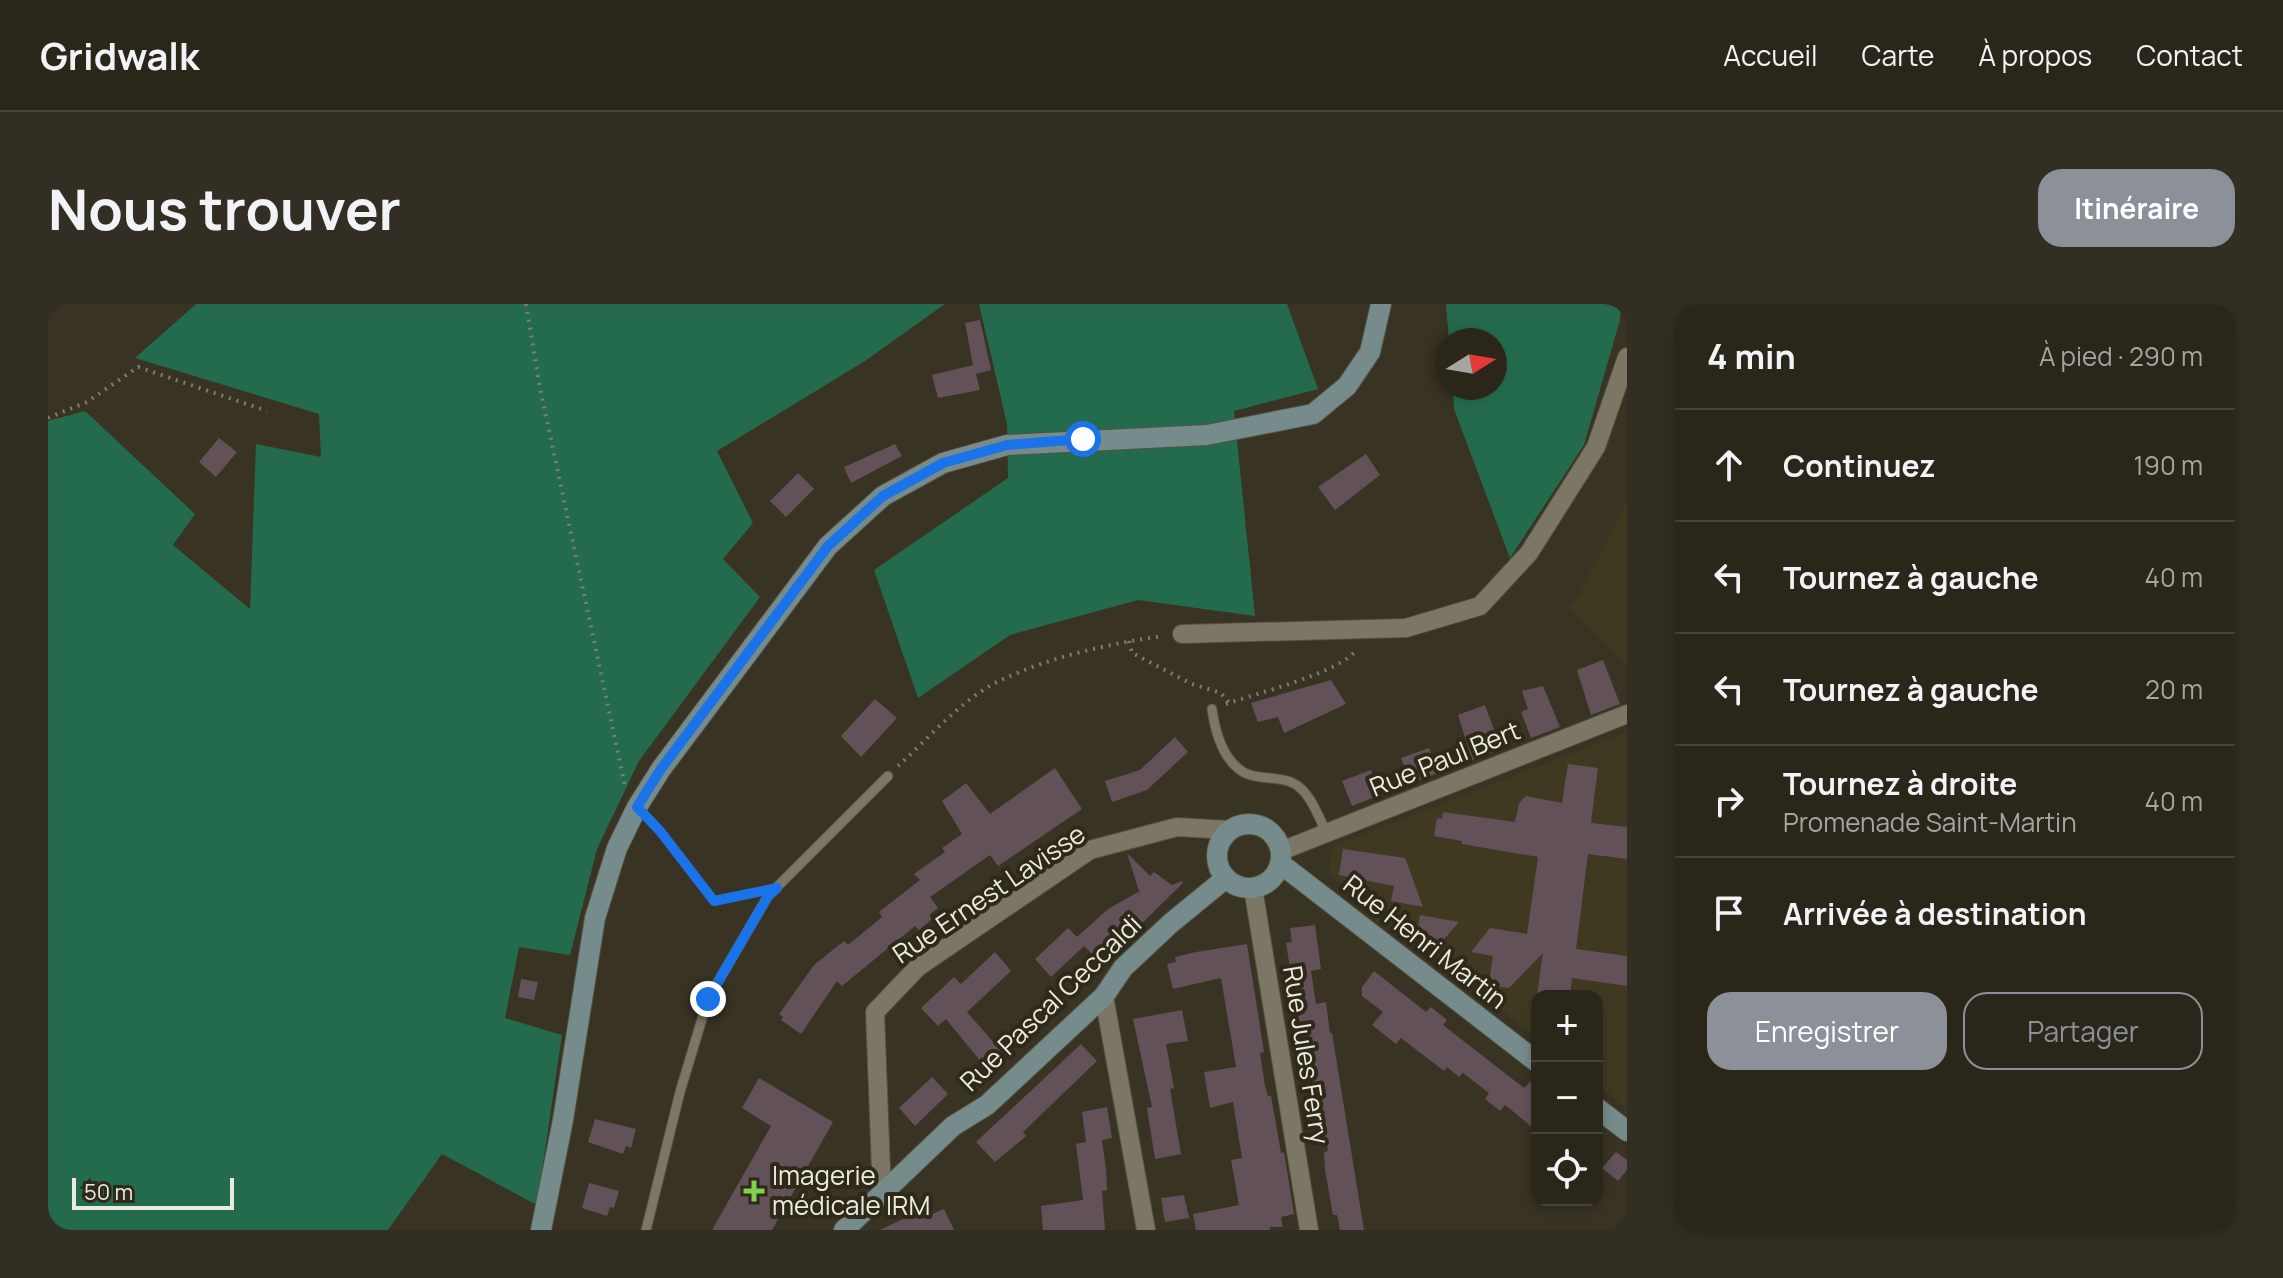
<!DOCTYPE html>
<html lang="fr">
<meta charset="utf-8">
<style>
:root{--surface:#2a261a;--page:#322e23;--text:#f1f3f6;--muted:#a5a5a2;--line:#464339;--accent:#8c9099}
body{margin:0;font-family:Manrope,sans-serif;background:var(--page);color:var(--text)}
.controls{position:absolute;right:24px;bottom:24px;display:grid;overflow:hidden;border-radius:16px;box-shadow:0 4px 12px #0003}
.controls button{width:72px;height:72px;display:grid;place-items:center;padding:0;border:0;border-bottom:2px solid var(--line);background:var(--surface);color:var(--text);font:40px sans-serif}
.compass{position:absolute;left:1387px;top:24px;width:72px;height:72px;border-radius:50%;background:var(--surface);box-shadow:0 4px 12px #0003;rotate:79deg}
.scale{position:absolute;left:24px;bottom:20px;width:162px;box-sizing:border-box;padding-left:8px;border:4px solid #edebe0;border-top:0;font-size:22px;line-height:28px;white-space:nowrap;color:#edebe0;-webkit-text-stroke:6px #2e2919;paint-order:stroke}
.stop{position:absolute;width:24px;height:24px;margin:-18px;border:6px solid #1a73e8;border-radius:50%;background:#fff}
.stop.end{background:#1a73e8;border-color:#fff;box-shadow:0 2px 8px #0008}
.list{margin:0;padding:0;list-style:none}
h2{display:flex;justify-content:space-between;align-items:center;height:104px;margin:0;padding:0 32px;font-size:34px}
h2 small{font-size:26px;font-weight:400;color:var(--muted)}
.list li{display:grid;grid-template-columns:52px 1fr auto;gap:24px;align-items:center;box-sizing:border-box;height:112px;padding:0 32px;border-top:2px solid var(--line)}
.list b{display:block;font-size:30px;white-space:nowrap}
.list p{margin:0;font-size:26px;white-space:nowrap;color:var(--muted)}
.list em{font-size:26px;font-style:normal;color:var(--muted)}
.actions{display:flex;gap:16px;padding:24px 32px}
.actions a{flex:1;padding:18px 0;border:2px solid var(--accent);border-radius:24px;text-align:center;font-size:28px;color:var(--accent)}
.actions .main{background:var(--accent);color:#fff}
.icon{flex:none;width:44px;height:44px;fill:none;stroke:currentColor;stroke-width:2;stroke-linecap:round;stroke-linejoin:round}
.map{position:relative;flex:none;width:1579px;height:926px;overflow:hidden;border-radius:24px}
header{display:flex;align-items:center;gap:48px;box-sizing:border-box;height:112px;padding:0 40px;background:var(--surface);border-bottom:2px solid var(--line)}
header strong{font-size:38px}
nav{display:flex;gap:44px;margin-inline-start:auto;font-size:28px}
.intro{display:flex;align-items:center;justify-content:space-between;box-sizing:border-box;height:192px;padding:0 48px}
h1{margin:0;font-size:56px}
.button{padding:20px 36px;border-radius:24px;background:var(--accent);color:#fff;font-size:28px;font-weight:700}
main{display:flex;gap:48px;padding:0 48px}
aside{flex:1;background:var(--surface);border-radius:24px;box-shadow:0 4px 12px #0003}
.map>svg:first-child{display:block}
.built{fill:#403922}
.green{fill:#246b4e}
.building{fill:#63515a}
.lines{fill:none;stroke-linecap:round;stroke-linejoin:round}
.lane-casing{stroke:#555142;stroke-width:11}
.street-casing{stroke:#555142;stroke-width:20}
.secondary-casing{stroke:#555142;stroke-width:22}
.path{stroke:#807c6e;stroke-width:4;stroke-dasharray:2 6;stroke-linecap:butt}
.lane{stroke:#7c7765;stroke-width:9}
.street{stroke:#7c7765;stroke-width:18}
.secondary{stroke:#768b8b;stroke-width:20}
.route{stroke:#1a73e8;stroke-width:10}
.poi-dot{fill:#82d04f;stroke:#2e2919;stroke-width:3}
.labels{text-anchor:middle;stroke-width:8;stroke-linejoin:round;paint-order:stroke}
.street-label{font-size:26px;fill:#edebe0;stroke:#2e2919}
.poi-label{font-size:26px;fill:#edebe0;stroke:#2e2919;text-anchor:start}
</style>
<header>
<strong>Gridwalk</strong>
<nav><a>Accueil</a><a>Carte</a><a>À propos</a><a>Contact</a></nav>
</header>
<div class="intro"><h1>Nous trouver</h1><a class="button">Itinéraire</a></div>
<main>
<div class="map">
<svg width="1579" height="926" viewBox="0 0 1579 926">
<rect width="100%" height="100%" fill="#383323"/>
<!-- built -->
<g class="built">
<polygon points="1579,198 1579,360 1521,303 1533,288"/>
<polygon points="1579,428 1579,805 1549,781 1549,692 1489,692 1489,734 1280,569 1285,542"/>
</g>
<!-- green -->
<g class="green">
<polygon points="148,0 897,0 817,57 669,147 705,219 675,255 712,293 591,457 549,545 522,651 471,643 457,714 514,731 489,901 394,850 340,926 0,926 0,117 37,107 147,210 125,241 202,305 208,140 273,153 271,110 87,54"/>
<polygon points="931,0 1239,0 1270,85 1186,107 1207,312 1090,296 962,331 870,394 826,266 960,174 959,120"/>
<polygon points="1398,0 1573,0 1572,16 1536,141 1462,254 1406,105 1405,84 1447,84 1447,36 1401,36"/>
</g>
<!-- building -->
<g class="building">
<polygon points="932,16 943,66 928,70 932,86 890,94 884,71 925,61 917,19"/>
<polygon points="171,134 189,148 168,173 151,158"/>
<polygon points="847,140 854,152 803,179 796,163"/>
<polygon points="1318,150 1332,171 1287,206 1270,183"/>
<polygon points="750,169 766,185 738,213 722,197"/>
<polygon points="1555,356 1572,400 1543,411 1529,366"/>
<polygon points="1283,376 1298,400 1236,429 1230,413 1210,418 1203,399"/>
<polygon points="1495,382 1512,423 1483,434 1473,408 1480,405 1474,387"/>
<polygon points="827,395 849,414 813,453 793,432"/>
<polygon points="1437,401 1453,445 1424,456 1410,411"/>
<polygon points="1127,433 1140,448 1099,486 1064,498 1057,477 1092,466"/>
<polygon points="1381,444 1390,469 1363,479 1353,454"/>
<polygon points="1520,460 1550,464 1543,519 1579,523 1579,555 1540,550 1528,645 1579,652 1579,682 1524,674 1522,692 1489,692 1495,649 1461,684 1446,682 1442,671 1445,652 1423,648 1442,624 1479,630 1490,553 1414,540 1414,537 1386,532 1389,514 1394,515 1395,508 1467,518 1471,499 1478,492 1514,499"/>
<polygon points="1007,464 1034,505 950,562 942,551 882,593 890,604 881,611 884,615 871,626 867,622 794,682 789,677 753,730 733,716 735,713 731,710 766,661 796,637 800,641 834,613 831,608 872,576 866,570 897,548 894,544 914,530 894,497 918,479 942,510"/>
<polygon points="1323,466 1332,491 1304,502 1294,477"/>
<polygon points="1295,545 1357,554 1375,603 1343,597 1346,582 1291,571"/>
<polygon points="1079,549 1102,572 1106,568 1124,581 1134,577 1135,579 1092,621 1086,614 1046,652 1036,642 1003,673 987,655 1020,624 1029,633 1060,605 1090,588 1092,590"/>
<polygon points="1372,611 1411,618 1390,642 1373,639 1374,632 1369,631"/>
<polygon points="1267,621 1273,665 1263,667 1268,700 1278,698 1282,729 1284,729 1316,926 1292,926 1289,911 1285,911 1277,866 1276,848 1280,847 1251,722 1238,639 1244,638 1242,624"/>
<polygon points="1199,640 1216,748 1212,749 1217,782 1220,792 1223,792 1233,849 1236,848 1246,910 1233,913 1235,923 1222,923 1222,926 1148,926 1145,910 1191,901 1183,856 1194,854 1185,798 1162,804 1156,768 1188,763 1173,674 1125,685 1119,660 1128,658 1127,653 1148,648"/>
<polygon points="947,648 963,667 919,708 955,749 938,764 898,715 890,722 873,704 906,673 913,680"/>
<polygon points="1326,667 1378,708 1383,703 1399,716 1395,721 1476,784 1489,771 1489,827 1457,801 1452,807 1437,795 1441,789 1415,769 1411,773 1399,763 1396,767 1353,734 1348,740 1324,721 1335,708 1314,692 1314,683"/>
<polygon points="473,675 490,678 486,696 470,693"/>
<polygon points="1134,706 1140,737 1118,740 1126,784 1122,785 1133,850 1107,855 1099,804 1104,803 1085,715"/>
<polygon points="1033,740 1049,757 975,828 978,832 947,858 928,838"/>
<polygon points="884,773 900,790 867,822 851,804"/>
<polygon points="711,774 785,818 724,926 664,926 723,822 694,804"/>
<polygon points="1059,803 1064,834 1054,836 1058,865 1059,886 1054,887 1057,926 995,926 993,902 1035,896 1028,840 1038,838 1034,808"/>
<polygon points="547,815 588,825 583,844 578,842 575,850 540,838"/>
<polygon points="1568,848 1579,856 1579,866 1570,877 1554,864"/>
<polygon points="541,879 571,887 566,904 562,903 559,912 534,904"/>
<polygon points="1136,891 1141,914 1117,918 1113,894"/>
<polygon points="896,905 906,926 832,926 874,906 877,913"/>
</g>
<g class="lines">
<defs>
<g id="lane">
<path d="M 1164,405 C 1167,427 1175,457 1197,469 C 1211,476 1231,472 1245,479 C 1262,487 1271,514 1279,530"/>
<polyline points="598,926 632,788 660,695 720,592 840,472"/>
</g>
<g id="street">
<polyline points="1134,330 1358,324 1432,302 1481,249 1548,143 1579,53"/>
<polyline points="1233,547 1579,410"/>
<polyline points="1205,584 1261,926"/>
<polyline points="1056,692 1098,926"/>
<polyline points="834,892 827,708 870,663 1042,546 1129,523 1181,526"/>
</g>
<g id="secondary">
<circle cx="1201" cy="552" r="32"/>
<polyline points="1233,560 1489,758"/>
<polyline points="1549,804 1579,827"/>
<polyline points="493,926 515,816 547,614 569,544 589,503 613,465 780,242 835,192 895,159 959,141 1159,131 1265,110 1299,82 1322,48 1333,0"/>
<polyline points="796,926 905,822 939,801 1056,692 1075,664 1123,619 1178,574"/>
</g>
</defs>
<!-- lane casing -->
<use href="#lane" class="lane-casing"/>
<!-- street casing -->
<use href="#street" class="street-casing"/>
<!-- secondary casing -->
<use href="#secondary" class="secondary-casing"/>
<!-- path -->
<g class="path">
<polyline points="478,0 492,84 577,482"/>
<polyline points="0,114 39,98 90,63 219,107"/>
<polyline points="1081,337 1084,349 1144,380 1173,389 1181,399"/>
<path d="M 1178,400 C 1206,390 1294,368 1308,346"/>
<path d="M 850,462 C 881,434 912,397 949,378 C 1001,353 1059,340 1115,332"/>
<polyline points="602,517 666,597 707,588"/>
</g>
<!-- lane -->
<use href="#lane" class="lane"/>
<!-- street -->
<use href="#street" class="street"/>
<!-- secondary -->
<use href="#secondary" class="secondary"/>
</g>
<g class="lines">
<!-- route -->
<polyline class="route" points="660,695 720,592 729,584 666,597 612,527 589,503 613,465 780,242 835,192 895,159 959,141 1035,135"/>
</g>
<!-- markers -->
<path class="poi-dot" d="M702 875h8v8h8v8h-8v8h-8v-8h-8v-8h8z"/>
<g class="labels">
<!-- street labels -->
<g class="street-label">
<text transform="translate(1397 455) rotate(-22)" y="9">Rue Paul Bert</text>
<text transform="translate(941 590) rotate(-34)" y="9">Rue Ernest Lavisse</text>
<text transform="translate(1377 638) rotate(38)" y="9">Rue Henri Martin</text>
<text transform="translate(1003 699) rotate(-44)" y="9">Rue Pascal Ceccaldi</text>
<text transform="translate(1258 751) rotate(81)" y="9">Rue Jules Ferry</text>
</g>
<!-- poi labels -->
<g class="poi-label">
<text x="724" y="881">Imagerie<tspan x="724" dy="30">médicale IRM</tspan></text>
</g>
</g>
</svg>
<div class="controls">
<button>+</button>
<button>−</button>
<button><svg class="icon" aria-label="locate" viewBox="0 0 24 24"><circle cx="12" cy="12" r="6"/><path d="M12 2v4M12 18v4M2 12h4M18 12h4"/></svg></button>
</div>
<svg class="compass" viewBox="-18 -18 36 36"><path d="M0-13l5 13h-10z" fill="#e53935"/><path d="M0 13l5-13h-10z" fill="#a5a5a2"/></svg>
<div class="scale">50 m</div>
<div class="stop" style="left:1035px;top:135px"></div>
<div class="stop end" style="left:660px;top:695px"></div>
</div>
<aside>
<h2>4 min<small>À pied · 290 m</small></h2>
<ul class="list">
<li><svg class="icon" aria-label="ahead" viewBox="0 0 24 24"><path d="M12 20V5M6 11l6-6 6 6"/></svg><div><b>Continuez</b></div><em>190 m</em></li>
<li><svg class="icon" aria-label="left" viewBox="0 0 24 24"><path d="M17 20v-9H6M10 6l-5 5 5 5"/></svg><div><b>Tournez à gauche</b></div><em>40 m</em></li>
<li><svg class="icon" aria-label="left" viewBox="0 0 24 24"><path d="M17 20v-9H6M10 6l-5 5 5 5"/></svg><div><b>Tournez à gauche</b></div><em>20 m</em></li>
<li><svg class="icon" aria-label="right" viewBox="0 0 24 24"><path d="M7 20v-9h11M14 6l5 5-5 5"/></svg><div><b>Tournez à droite</b><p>Promenade Saint-Martin</p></div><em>40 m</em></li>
<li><svg class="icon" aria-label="arrive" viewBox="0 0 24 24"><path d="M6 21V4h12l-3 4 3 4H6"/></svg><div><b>Arrivée à destination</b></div></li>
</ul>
<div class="actions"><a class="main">Enregistrer</a><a>Partager</a></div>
</aside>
</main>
